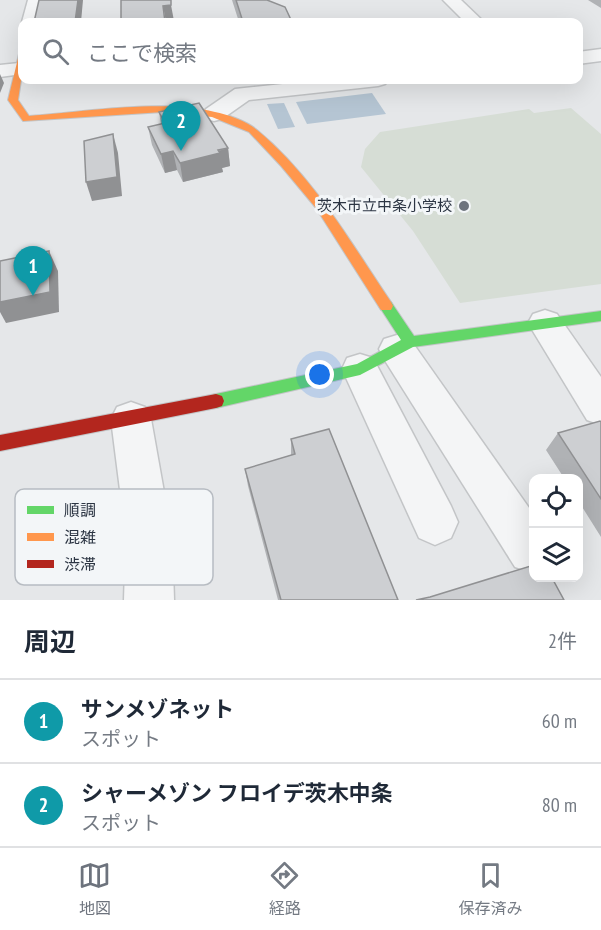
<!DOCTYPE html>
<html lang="ja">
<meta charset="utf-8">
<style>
:root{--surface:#fff;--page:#f2f2f3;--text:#1f2937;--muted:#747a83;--line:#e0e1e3;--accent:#6d737d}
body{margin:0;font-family:"PT Sans Narrow","Noto Sans JP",sans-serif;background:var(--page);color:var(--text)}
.controls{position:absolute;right:18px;bottom:18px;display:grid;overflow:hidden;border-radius:12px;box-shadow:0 6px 24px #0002}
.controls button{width:54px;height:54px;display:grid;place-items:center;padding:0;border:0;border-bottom:2px solid var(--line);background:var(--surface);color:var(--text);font:30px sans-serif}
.you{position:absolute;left:320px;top:375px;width:21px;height:21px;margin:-15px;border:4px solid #fff;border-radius:50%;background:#1a73e8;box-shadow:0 0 0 9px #1a73e833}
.badge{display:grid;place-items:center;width:39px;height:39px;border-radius:50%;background:var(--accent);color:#fff;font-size:20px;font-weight:700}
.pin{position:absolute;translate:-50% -50px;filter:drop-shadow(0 2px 3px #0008)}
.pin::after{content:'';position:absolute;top:32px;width:21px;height:18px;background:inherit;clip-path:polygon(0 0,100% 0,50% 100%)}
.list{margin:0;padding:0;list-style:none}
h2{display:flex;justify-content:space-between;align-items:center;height:78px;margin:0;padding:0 24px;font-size:26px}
h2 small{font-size:20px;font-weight:400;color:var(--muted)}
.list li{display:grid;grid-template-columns:39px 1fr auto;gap:18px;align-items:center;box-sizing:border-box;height:84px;padding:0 24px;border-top:2px solid var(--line)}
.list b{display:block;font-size:22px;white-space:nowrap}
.list p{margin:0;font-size:20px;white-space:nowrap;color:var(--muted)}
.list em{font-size:20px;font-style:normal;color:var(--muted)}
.icon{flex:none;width:33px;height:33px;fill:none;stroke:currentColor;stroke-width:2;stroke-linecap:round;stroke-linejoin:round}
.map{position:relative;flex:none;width:601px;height:600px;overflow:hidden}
.search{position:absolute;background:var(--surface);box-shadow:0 6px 24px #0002;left:18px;right:18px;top:18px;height:66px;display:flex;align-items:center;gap:15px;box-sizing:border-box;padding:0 21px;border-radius:12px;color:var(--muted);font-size:22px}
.sheet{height:246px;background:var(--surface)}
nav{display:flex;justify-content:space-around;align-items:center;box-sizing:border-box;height:84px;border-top:2px solid var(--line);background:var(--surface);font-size:16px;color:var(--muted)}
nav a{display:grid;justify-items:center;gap:3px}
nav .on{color:var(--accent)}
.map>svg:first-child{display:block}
.green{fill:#d6ddd5}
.water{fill:#b5c5d3}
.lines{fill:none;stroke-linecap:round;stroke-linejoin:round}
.street-casing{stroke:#c3c5c7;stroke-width:3}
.fast-casing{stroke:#c3c5c7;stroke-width:2}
.slow-casing{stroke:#c3c5c7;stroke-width:2}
.jam-casing{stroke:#c3c5c7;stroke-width:2}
.street{fill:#f4f5f6;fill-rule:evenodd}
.fast{fill:#63d668;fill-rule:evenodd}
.slow{fill:#ff974d;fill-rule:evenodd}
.jam{fill:#b3261e;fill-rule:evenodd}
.wall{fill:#b0b2b5}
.shaded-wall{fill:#909193}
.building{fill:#cdcfd2;stroke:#909193;stroke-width:1.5}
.poi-dot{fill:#6d737d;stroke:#f3f6f8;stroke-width:2}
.labels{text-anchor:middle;stroke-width:6;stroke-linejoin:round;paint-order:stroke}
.poi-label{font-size:15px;fill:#2c3543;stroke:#f3f6f8;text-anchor:end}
.key{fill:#f3f6f8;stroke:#b7bcc2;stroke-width:1.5}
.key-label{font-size:16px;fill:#2c3543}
</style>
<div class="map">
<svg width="601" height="600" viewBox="0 0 601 600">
<rect width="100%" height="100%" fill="#e5e7e9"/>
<!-- green -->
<polygon class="green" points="571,108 601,134 601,284 460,303 413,231 361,167 365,149 380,132 529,109 534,113"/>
<!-- water -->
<g class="water">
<polygon points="372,93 386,114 307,124 296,102"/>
<polygon points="284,103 295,127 278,129 267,104"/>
</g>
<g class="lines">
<defs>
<g id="street">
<polygon points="28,0 44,0 40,22 22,22"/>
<polygon points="443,0 461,0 484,22 465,22"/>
<polygon points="601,49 601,61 578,64 578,52"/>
<polygon points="19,63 22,64 22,74 0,77 0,65"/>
<polygon points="321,80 389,80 385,84 378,86 249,100 222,119 214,121 206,119 203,114 206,109 235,89"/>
<polygon points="545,310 557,314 601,377 601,425 587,420 528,323 533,314"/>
<polygon points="397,335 410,339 534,515 534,573 515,567 384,359 379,349 384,339"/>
<polygon points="360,354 373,358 451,506 458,522 451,538 435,545 419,538 342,369 347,358"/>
<polygon points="131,402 145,407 151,419 172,537 174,600 124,600 126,537 111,419 117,407"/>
</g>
<polygon id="fast" points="386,301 391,302 414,336 601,311 601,321 413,347 360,375 216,408 210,406 208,401 210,396 216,394 357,364 401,340 379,306"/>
<path id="slow" d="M 19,54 L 22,54 L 22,74 L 18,100 L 29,116 C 84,112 163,99 215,112 C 227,114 248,122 257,130 C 313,176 351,243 391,302 L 393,306 L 391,310 L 381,310 L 316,208 L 281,166 L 249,132 L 212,117 L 163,112 L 23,121 L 8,100 Z"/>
<polygon id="jam" points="216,394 222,396 224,401 222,406 216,408 0,451 0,435"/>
</defs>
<!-- street casing -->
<use href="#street" class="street-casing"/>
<!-- fast casing -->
<use href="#fast" class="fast-casing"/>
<!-- slow casing -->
<use href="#slow" class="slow-casing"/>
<!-- jam casing -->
<use href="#jam" class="jam-casing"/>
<!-- street -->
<use href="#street" class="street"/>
<!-- fast -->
<use href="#fast" class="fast"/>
<!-- slow -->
<use href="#slow" class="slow"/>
<!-- jam -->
<use href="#jam" class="jam"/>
</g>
<!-- wall -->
<g class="wall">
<polygon points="232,0 267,0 292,22 239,22"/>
<polygon points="588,0 601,0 601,8"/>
<polygon points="159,112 228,148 230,166 222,168 223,172 183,182 177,170 165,173 152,145 148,127 161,124"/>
<polygon points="601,422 601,537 579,502 579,478 564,478 546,450 558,433"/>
<polygon points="291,439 398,600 278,600 248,486 245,469 291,455"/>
</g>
<!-- shaded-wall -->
<g class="shaded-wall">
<polygon points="78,0 83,0 81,22 75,22"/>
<polygon points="171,5 174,21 166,22 163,6"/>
<polygon points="0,74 4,83 0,93"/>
<polygon points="113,134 118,153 122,196 92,201 86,182"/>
<polygon points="228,148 230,166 222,168 223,172 183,182 180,163"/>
<polygon points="173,151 177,170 165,173 161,154"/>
<polygon points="49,251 58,271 59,312 6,323 0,312 0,302"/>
</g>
<!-- building -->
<g class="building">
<polygon points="39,0 78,0 75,22 34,22"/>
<polygon points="121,0 171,0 171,5 163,6 165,22 121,22"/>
<polygon points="236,0 267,0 285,7 292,22 243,22"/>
<polygon points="199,103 228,148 218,150 220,153 180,163 173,151 161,154 148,127 165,123 159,112"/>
<polygon points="113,134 117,177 86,182 84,141"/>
<polygon points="49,251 50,292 0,302 0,261"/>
<polygon points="600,421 601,422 601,499 558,433"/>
<polygon points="329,429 398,600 281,600 245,469 295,454 291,439"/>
<polygon points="534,565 534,578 552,578 564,600 416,600 430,597"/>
</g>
<!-- markers -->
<circle class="poi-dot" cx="464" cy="206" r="6"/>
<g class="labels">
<!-- poi labels -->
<g class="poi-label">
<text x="452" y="211">茨木市立中条小学校</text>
</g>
</g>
<!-- legend -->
<rect x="15" y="489" width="198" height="96" rx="9" class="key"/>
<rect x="27" y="506" width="27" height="8" fill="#63d668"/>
<rect x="27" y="533" width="27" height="8" fill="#ff974d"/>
<rect x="27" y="560" width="27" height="8" fill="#b3261e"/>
<g class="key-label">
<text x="64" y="516">順調</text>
<text x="64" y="543">混雑</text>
<text x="64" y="570">渋滞</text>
</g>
</svg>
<div class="controls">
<button><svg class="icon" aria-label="locate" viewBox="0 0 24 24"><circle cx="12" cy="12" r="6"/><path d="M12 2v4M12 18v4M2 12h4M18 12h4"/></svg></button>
<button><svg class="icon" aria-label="layers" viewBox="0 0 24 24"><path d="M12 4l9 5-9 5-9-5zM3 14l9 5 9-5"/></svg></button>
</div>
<div class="you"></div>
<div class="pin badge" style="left:33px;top:296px;background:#0f9aa8">1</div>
<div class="pin badge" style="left:181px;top:151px;background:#0f9aa8">2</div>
<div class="search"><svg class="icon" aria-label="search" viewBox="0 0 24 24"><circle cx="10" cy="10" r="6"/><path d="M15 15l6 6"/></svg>ここで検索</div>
</div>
<section class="sheet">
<h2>周辺<small>2件</small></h2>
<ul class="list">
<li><span class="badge" style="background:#0f9aa8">1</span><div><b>サンメゾネット</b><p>スポット</p></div><em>60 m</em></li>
<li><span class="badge" style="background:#0f9aa8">2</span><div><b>シャーメゾン フロイデ茨木中条</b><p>スポット</p></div><em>80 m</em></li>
</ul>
</section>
<nav>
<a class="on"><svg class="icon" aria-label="map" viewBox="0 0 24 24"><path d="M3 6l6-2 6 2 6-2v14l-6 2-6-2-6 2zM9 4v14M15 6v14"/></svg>地図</a>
<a><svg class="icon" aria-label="directions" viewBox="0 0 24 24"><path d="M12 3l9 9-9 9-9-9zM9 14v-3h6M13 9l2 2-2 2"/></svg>経路</a>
<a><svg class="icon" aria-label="saved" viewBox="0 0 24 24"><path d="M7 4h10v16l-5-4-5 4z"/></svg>保存済み</a>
</nav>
